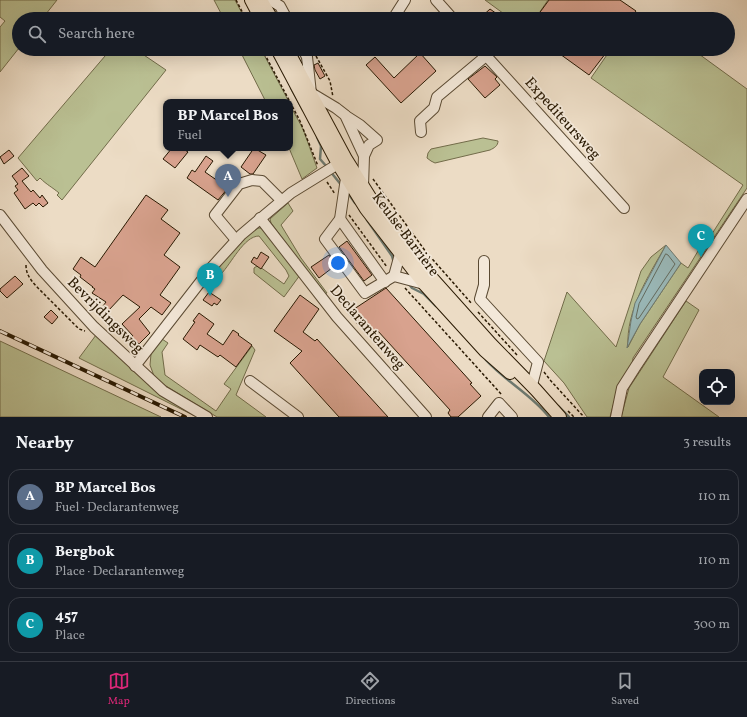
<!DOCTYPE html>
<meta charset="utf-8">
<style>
:root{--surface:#171b24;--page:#242831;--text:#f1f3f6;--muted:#9ea1a6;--line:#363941;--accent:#db2777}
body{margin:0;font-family:Vollkorn,serif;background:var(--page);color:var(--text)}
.controls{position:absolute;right:12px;bottom:12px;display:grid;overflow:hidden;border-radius:8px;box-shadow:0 4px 16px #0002}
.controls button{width:36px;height:36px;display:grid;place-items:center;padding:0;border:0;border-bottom:1px solid var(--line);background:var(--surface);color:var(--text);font:20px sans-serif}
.you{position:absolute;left:338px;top:263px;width:14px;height:14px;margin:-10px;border:3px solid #fff;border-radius:50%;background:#1a73e8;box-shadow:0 0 0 6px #1a73e833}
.badge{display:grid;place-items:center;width:26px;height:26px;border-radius:50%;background:var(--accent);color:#fff;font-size:13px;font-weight:700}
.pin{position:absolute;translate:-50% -33px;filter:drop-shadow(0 1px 2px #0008)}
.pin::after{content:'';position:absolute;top:21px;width:14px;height:12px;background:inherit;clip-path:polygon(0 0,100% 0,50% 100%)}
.popup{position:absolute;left:163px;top:99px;width:130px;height:52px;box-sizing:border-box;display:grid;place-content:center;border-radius:8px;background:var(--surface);filter:drop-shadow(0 1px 3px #0005);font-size:13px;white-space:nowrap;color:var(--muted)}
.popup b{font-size:15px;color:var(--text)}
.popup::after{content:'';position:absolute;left:50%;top:100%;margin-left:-8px;border:8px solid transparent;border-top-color:var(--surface)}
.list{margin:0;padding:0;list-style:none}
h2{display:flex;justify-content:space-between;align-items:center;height:52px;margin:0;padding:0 16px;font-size:17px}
h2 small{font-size:13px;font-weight:400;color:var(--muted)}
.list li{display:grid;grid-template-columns:26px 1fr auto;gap:12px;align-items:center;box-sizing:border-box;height:56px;margin:0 8px 8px;padding:0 8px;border:1px solid var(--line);border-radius:12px}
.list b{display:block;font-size:15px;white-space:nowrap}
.list p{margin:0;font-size:13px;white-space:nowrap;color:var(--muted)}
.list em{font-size:13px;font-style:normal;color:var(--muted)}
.icon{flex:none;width:22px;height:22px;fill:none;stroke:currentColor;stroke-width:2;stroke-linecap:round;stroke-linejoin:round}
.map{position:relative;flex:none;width:747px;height:417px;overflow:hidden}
.search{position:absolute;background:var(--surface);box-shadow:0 4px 16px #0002;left:12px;right:12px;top:12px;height:44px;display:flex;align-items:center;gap:10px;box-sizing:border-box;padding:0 14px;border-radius:22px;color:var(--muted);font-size:15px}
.sheet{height:244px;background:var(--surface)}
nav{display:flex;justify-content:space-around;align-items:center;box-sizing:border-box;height:56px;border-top:1px solid var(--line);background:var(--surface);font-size:11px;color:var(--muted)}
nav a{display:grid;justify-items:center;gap:2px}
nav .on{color:var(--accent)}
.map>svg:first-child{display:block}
.green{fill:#bac093;stroke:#726c4a}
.water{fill:#9ababb;stroke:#6d7a71}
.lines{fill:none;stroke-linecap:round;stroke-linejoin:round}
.shore{stroke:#626a5e;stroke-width:1}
.stream{stroke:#6d7a71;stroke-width:2.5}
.building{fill:#d8a28e;stroke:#291902}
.minor-casing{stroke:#5a4a33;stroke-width:12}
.major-casing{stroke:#291902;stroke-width:14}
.path{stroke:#291902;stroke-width:1.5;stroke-dasharray:3 2;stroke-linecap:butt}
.minor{stroke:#f3e8d9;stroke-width:10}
.major{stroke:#ecdcc5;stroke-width:12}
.rail-casing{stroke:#291902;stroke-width:4}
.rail{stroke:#f3e8d9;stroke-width:2.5;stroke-dasharray:8;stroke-linecap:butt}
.labels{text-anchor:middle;stroke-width:3.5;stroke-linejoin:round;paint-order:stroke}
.street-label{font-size:15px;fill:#291902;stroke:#f3e8d9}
</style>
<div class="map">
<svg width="747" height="417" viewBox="0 0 747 417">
<rect width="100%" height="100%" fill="#ecdcc5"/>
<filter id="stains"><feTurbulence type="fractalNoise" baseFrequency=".005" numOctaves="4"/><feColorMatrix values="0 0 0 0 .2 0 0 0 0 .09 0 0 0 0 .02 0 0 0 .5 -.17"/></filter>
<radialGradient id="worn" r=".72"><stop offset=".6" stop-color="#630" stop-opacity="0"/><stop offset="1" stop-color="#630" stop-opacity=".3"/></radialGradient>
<!-- green -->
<g class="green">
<polygon points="0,0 57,0 42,19 19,19 19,48 0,72 0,27 5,21 0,17"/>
<polygon points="214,0 235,0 245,19 224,19"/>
<polygon points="485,0 548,0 535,19 511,19"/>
<path d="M 111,49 L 135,49 L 166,70 L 62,200 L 57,195 L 59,193 C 52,187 47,185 40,178 L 37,181 L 18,158 Z"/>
<polygon points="239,49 261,49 289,102 266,102"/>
<path d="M 611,49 L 619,50 L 620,49 L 692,49 L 747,89 L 747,188 L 633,358 L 632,367 L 616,395 L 610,417 L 587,417 L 564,383 L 544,361 L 567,292 L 616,347 L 641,271 L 651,257 L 666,245 C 648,277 626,310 628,347 L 640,324 L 681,263 L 688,268 L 698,251 L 710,237 L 743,185 L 591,78 Z"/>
<polygon points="290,105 303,129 317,168 302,179 289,148"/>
<path d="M 483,138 L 498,141 C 498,146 494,148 490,150 L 435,163 L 431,161 L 427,158 L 428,153 L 431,149 Z"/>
<polygon points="288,203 293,211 281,225 301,258 327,293 324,294 271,223 270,219"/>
<path d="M 257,228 L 262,228 L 300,275 L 284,297 L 254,273 L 254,268 L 257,266 L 260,267 L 284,284 L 289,276 L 286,270 L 259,236 C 244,236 231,264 221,274 L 217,275 L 214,273 L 213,268 L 223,256 Z"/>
<polygon points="686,301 699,310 663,377 719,417 621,417 629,388"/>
<polygon points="96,335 153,388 202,417 197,417 79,358"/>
<polygon points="162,339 168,343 162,352 165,375 216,411 231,389 224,384 252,346 255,350 236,395 266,417 217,417 161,383 154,376 150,365 151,354"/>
<polygon points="0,341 161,417 0,417"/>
</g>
<!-- water -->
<polygon class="water" points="666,245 681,263 640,324 627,348 631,321 635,303"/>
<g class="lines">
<!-- shore -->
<polygon class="shore" points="666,254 668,255 675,264 639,318 637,319 636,317 639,304"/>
<!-- stream -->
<g class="stream">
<polyline points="291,88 303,110"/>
<polyline points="317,137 321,146 320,159 327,167"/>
<polyline points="330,171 342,186"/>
<polyline points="348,193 355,203"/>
<polyline points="367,220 392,256 394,263"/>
<polyline points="408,283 412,288 424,294 436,306"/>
<path d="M 486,360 C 505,381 532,395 549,417"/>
<polyline points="558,406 569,417"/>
</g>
</g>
<!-- building -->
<g class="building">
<polygon points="549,0 620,0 636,11 630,19 535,19"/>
<polygon points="490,9 504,19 479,19"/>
<polygon points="553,49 609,49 589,75"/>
<polygon points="420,53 436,71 401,103 366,65 375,57 394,78"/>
<polygon points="318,63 325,76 320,79 315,70 314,65"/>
<polygon points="485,66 497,77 495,79 500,85 485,98 468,79"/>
<polygon points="172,148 182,148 188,152 175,168 163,159"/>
<polygon points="254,148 266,155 253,174 250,174 241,167"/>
<polygon points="9,150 14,156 4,164 0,157"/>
<polygon points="206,156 213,161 205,172 228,188 218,200 187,178 192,170 195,172"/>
<polygon points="22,168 29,176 22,181 31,192 33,190 40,198 42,195 48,203 43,207 39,203 36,206 33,203 25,209 14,193 18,190 15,186 18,184 12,176"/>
<polygon points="146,195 168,210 161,219 180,233 164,255 180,267 160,295 171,303 162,315 151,307 139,319 150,333 139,344 132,337 133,336 122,324 140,307 123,295 108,311 103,306 106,302 92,293 95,289 92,287 93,287 80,277 81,275 73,269 81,257 95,267"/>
<polygon points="347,241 372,275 364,281 339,247"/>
<polygon points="261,252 269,257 261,269 251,262 254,257 257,259"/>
<polygon points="329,255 336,265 319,278 311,267"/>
<polygon points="15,276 23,284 7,298 0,291 0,289"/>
<polygon points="386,288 472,383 470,384 481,396 458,417 451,417 448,413 450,410 377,330 369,337 348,313"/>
<polygon points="209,292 221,300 217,305 214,303 212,306 203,300"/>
<polygon points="300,295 319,309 303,332 315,341 317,339 388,417 339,417 290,363 302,351 274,331"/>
<polygon points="51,310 58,317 52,324 44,317"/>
<polygon points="199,313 214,324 207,334 223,345 233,330 239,334 238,335 252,345 236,367 220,355 218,357 200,345 197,350 183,339 195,322 193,321"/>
</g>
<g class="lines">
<defs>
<g id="minor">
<polyline points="270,0 280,6 287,19"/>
<polyline points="436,0 453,19"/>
<polyline points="393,19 405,0"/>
<polyline points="303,49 307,57 311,93 336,108 345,115 364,156"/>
<polyline points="480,49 624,208"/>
<polyline points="346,116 360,125 377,140 369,145 364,156 363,186"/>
<polyline points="421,132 420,121 434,108 437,97 486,56"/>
<polyline points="346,178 340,219 325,239 365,293 394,276 424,284"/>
<polyline points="0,215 42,270 94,327 163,391 207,417"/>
<polyline points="260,218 337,317 426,417"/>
<polyline points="340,219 385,282"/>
<polyline points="236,240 215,215 239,184 252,180 262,181 281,200"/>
<polyline points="484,261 484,285 480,299 538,362 532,385"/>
<polyline points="394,276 400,254"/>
<polyline points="135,366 212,267 241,235 291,193 338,164"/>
<polyline points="250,381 298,417"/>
<polyline points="488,417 499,403 512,417"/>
<polyline points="616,417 622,388 636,366 747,199"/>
</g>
<g id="major">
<polyline points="251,0 261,19"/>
<polyline points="261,0 272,19"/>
<polyline points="277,49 338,164 366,209 424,284 485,351 510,373"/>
<polyline points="287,49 346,159 378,210 414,258 491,344 536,390 560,417"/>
</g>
</defs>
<!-- minor casing -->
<use href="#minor" class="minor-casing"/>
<!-- major casing -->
<use href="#major" class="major-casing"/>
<!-- path -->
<g class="path">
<polyline points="236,0 246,19"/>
<polyline points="262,49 290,102"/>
<polyline points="316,56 330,81 333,97"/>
<polyline points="290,102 300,121 318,166"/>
<polyline points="373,179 426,252 472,304"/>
<polyline points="327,182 335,194"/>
<polyline points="349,215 387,267"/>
<path d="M 26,265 C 26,274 30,279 36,286 L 79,329 L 85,331"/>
<polyline points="405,288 502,395"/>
<polyline points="478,312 517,355"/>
<polyline points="544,372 551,381 584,417"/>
<polyline points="568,411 574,417"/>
</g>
<!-- minor -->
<use href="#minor" class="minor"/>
<!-- major -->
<use href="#major" class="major"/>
<defs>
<polyline id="rail" points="0,331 185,417"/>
</defs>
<!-- rail casing -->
<use href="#rail" class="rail-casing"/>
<!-- rail -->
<use href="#rail" class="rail"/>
</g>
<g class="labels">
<!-- street labels -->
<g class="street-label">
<text transform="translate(563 118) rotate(48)" y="5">Expediteursweg</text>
<text transform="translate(406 234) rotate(53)" y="5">Keulse Barrière</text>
<text transform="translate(106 315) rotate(45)" y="5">Bevrijdingsweg</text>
<text transform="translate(368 327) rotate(49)" y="5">Declarantenweg</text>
</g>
</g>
<rect width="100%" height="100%" filter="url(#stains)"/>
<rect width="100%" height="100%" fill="url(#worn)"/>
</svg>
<div class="controls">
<button><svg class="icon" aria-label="locate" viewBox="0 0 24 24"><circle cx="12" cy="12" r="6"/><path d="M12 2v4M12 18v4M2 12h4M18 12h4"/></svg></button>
</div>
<div class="you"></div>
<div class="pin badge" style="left:228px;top:197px;background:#5c6f8a">A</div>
<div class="popup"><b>BP Marcel Bos</b>Fuel</div>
<div class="pin badge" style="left:210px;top:296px;background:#0f9aa8">B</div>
<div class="pin badge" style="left:701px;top:257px;background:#0f9aa8">C</div>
<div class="search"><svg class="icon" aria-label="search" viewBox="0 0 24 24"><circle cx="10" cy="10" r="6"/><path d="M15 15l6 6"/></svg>Search here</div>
</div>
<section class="sheet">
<h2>Nearby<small>3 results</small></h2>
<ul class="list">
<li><span class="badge" style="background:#5c6f8a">A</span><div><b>BP Marcel Bos</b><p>Fuel · Declarantenweg</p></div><em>110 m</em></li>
<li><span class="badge" style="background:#0f9aa8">B</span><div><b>Bergbok</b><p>Place · Declarantenweg</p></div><em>110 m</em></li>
<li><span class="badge" style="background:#0f9aa8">C</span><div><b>457</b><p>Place</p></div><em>300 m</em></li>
</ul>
</section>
<nav>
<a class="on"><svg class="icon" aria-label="map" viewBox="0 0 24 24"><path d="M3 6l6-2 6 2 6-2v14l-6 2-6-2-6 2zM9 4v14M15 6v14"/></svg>Map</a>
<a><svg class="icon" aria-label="directions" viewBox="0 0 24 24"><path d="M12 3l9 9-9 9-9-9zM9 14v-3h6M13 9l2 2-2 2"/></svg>Directions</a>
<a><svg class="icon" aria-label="saved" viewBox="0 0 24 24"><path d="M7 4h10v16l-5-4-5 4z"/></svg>Saved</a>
</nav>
